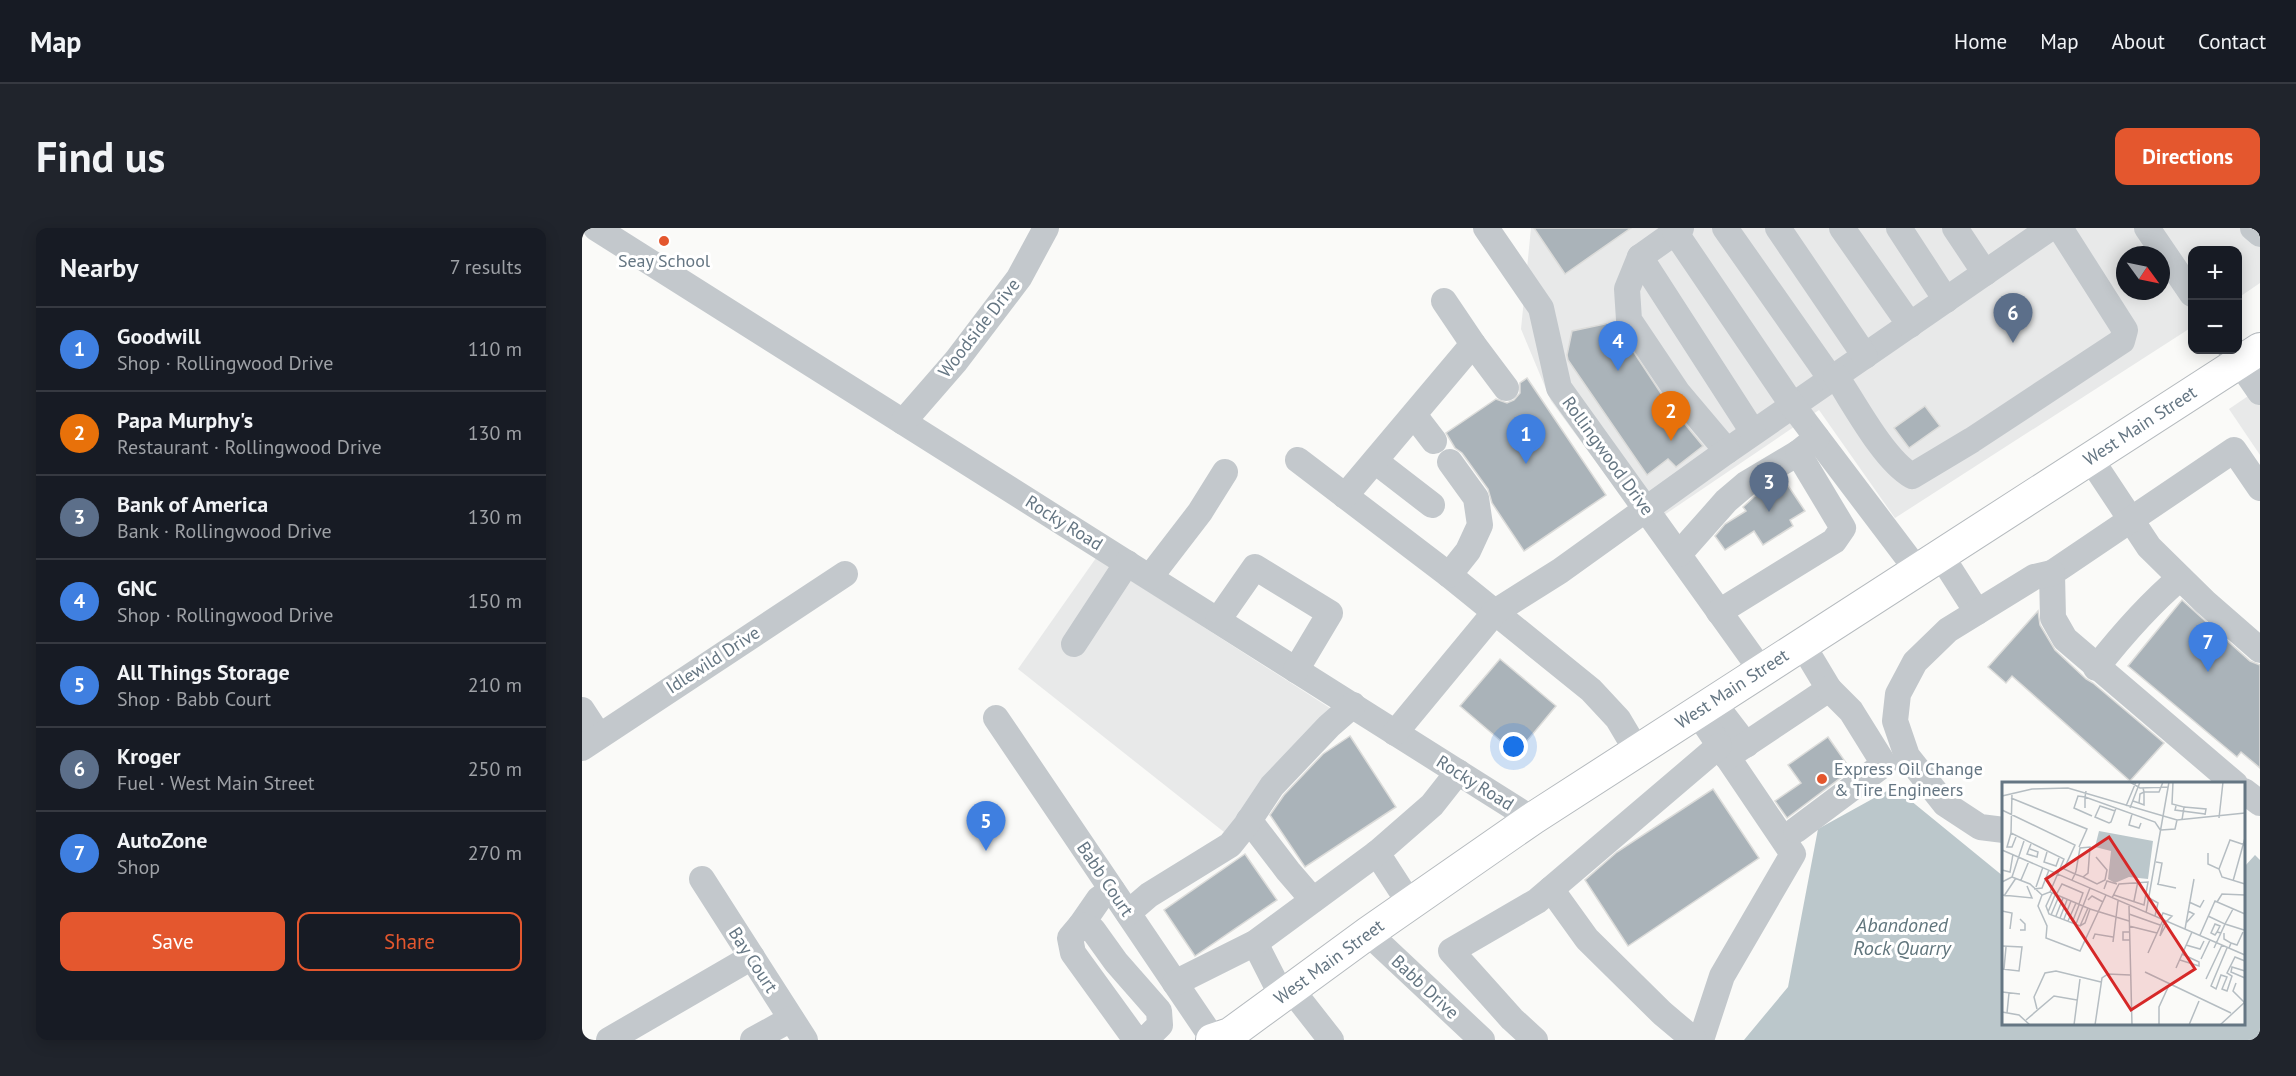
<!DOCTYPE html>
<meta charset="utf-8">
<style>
:root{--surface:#171b24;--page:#20242c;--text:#f1f3f6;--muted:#9ea1a6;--line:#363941;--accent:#e4572e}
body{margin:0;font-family:"PT Sans",sans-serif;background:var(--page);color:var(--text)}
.controls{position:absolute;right:18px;top:18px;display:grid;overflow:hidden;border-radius:12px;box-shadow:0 3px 15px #0003}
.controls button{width:54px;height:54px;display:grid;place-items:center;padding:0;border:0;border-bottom:2px solid var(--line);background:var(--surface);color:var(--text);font:30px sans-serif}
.compass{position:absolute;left:1534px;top:18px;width:54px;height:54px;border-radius:50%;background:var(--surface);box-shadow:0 3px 15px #0003;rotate:123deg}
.you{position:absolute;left:932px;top:519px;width:21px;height:21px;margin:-15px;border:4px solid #fff;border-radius:50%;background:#1a73e8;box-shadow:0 0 0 9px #1a73e833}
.badge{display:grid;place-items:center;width:39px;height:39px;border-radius:50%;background:var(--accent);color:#fff;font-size:20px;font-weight:700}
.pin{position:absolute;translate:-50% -50px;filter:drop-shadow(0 2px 3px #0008)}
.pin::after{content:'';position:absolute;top:32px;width:21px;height:18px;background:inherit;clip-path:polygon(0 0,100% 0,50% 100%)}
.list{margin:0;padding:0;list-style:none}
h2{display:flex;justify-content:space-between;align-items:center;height:78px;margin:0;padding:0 24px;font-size:26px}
h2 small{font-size:20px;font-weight:400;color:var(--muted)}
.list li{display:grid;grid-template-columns:39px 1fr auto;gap:18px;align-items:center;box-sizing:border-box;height:84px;padding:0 24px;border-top:2px solid var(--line)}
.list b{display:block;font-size:22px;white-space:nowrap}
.list p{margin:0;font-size:20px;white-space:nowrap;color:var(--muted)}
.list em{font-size:20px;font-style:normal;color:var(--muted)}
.actions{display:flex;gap:12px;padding:18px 24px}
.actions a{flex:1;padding:14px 0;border:2px solid var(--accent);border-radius:12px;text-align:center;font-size:21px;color:var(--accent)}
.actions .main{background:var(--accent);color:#fff}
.map{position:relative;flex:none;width:1678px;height:812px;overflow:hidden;border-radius:12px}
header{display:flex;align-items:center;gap:36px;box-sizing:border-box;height:84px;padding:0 30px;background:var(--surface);border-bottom:2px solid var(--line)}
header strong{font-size:28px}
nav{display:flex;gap:33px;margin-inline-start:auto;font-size:21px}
.intro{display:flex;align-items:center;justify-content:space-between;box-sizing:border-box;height:144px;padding:0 36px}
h1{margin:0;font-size:42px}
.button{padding:15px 27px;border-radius:12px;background:var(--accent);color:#fff;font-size:21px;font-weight:700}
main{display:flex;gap:36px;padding:0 36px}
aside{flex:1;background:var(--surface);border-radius:12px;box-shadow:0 3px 15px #0003}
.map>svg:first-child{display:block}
.built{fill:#e8e9e9;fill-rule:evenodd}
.water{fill:#bbc7cb}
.building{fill:#aab3b9;stroke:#dcdcda;stroke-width:1.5}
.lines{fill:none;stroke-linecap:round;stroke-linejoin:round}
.major-casing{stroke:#b5babe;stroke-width:34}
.minor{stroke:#c3c8cc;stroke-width:26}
.major{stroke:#fff;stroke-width:32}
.poi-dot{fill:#e4572e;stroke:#fff;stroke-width:2}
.labels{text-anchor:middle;stroke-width:6;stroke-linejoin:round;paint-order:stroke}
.poi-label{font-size:18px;fill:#657683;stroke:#fff}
.street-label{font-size:18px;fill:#657683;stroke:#fff}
.water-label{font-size:20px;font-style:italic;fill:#60757c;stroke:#fff}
.inset-road{fill:none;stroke:#b5bdc2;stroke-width:1.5}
.view{fill:#d62828;fill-opacity:0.15;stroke:#d62828;stroke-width:3}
.inset-edge{fill:none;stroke:#657683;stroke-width:3}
</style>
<header>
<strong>Map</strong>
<nav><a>Home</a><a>Map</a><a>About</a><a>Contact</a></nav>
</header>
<div class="intro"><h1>Find us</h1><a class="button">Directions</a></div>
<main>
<aside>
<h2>Nearby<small>7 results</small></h2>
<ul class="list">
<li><span class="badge" style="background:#3f7fe0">1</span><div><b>Goodwill</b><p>Shop · Rollingwood Drive</p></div><em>110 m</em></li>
<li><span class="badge" style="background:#e8710a">2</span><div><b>Papa Murphy's</b><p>Restaurant · Rollingwood Drive</p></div><em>130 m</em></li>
<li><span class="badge" style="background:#5c6f8a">3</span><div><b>Bank of America</b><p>Bank · Rollingwood Drive</p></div><em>130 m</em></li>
<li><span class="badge" style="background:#3f7fe0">4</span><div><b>GNC</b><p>Shop · Rollingwood Drive</p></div><em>150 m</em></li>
<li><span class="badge" style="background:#3f7fe0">5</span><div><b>All Things Storage</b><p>Shop · Babb Court</p></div><em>210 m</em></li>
<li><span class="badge" style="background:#5c6f8a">6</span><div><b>Kroger</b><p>Fuel · West Main Street</p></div><em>250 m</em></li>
<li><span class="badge" style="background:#3f7fe0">7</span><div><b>AutoZone</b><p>Shop</p></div><em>270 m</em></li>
</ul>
<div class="actions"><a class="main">Save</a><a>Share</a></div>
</aside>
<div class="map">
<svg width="1678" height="812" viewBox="0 0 1678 812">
<rect width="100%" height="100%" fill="#fafaf8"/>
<!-- built -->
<g class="built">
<path d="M 949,0 L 1678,0 L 1678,55 L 1656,70 L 1656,22 L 1610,22 L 1610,99 L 1313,290 L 1237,182 L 1063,300 L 969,173 L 939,101 ZM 1543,27 L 1579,27 L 1579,63 L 1543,63 Z"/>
<polygon points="1678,160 1678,227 1647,181"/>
<polygon points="514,330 751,482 642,604 436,441"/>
</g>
<!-- water -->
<polygon class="water" points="1312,559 1421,648 1422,796 1662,796 1662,639 1673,627 1678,632 1678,812 1162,812 1206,759 1236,601"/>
<!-- building -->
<g class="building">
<polygon points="952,0 1049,0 983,46"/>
<polygon points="1032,94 1084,173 1121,218 1094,239 1086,231 1065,247 986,132 985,127 990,103"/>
<polygon points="945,150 1024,267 942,323 910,275 906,261 880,225 873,220 864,205 914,171 925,175 932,172 938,165 938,155"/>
<polygon points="1343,178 1358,198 1327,220 1312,200"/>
<polygon points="1205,256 1223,283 1208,292 1211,298 1181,317 1172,303 1143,322 1133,308 1143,296 1164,283 1161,279 1173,268 1188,259 1191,265"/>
<polygon points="1600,372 1668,433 1678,437 1678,540 1659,524 1655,529 1546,438"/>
<polygon points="1456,383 1458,397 1473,422 1504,451 1511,455 1582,515 1548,553 1430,448 1424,455 1406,439"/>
<polygon points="918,431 974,478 934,526 878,478"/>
<polygon points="768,508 814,579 723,639 688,587 702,567 741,526"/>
<polygon points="1246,509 1269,542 1205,590 1193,573 1219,555 1206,537"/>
<polygon points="1131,561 1177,630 1046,718 1003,652 1035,624"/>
<polygon points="663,626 695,672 613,728 582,682"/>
</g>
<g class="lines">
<defs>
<polyline id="major" points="630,812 648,806 786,705 950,591 1678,121"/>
</defs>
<!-- major casing -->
<use href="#major" class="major-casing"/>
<!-- minor -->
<g class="minor">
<polyline points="14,0 950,591"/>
<polyline points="904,0 959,80 977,160 1179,442"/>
<polyline points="1099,0 1058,29 1045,61 1047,92 1096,165 1145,223 1468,0"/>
<polyline points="1143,0 1249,151"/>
<polyline points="1196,0 1283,128"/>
<polyline points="1260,0 1328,97"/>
<polyline points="1317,0 1364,72"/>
<polyline points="1373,0 1403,45"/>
<polyline points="1565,0 1610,66"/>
<polyline points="1671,0 1678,6"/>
<polyline points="1093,4 1211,178 1335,342"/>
<polyline points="1058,29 1171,204"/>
<polyline points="891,116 924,160"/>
<polyline points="1649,122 1678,164"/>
<path d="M 1254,148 C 1273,177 1302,232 1330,248 L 1390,212 L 1540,113 L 1543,102 L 1478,0"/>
<polyline points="832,187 852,213"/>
<polyline points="321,194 374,133 437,50 464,0"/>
<polyline points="1508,230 1567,319 1623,374 1678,422"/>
<polyline points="716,232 867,347 1009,462 1036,491 1055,523"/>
<polyline points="793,233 850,277"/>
<polyline points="763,268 891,116 862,73"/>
<polyline points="1097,326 1144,273 1164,256 1216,225"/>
<polyline points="1358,326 1395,384"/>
<polyline points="867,347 886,323 898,297 894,270 868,234"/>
<polyline points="568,349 618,284 643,244"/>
<polyline points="1137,384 1252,313 1261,300 1216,225 1235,210"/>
<polyline points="636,392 673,339 748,385 714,442"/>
<polyline points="492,416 545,335"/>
<path d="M 1514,440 C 1540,407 1566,377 1598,350"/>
<polyline points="1131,474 1164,517"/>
<polyline points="0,482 17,508"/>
<polyline points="1115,484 1211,626 1140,748 1119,812"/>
<polyline points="414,490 631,811"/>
<polyline points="813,505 913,384 978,343 1145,223"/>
<polyline points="0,520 263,346"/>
<polyline points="1145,529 1247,461 1220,416"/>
<polyline points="1653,556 1483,411 1471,390 1470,345 1652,222 1678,260"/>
<polyline points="1662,563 1678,575"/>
<polyline points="667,592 706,643 731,672"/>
<polyline points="1214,602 1302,536 1269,483 1247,461"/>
<polyline points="1422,602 1398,599 1363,576 1325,528 1313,493 1316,466 1333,434 1366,402 1452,349 1470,345"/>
<polyline points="795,625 828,676"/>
<polyline points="120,651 223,812"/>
<polyline points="969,661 1005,711 1080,785 1112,812"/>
<polyline points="546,685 567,667 648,617 664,597 690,558 747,498 771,477"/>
<polyline points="499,697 517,671 530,662"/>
<polyline points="786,705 900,812"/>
<polyline points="673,715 700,768"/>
<polyline points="593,755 673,715 795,625 850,577 876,544"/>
<polyline points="709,761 749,812"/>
<polyline points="27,812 170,729"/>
<polyline points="171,812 209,791"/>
<polyline points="554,812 491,725 488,710 499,697 511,702 534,734 577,783 578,797 563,812"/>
<polyline points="953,812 930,791 869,723 955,673 1137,518"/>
</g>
<!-- major -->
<use href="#major" class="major"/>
</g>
<!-- markers -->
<g class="poi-dot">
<circle cx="82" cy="13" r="6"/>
<circle cx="1240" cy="551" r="6"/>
</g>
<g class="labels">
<!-- poi labels -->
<g class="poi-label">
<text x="82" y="39">Seay School</text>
<text x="1252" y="547" text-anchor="start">Express Oil Change<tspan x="1252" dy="21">&amp; Tire Engineers</tspan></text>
</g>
<!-- street labels -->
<g class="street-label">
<text transform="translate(397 100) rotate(-52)" y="6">Woodside Drive</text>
<text transform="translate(1558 198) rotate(-33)" y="6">West Main Street</text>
<text transform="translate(1026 228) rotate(54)" y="6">Rollingwood Drive</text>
<text transform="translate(482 295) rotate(32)" y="6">Rocky Road</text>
<text transform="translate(131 432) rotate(-33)" y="6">Idlewild Drive</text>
<text transform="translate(1150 461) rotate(-33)" y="6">West Main Street</text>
<text transform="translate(893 555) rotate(32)" y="6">Rocky Road</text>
<text transform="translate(523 651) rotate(56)" y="6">Babb Court</text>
<text transform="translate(171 732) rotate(57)" y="6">Bay Court</text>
<text transform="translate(747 734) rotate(-36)" y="6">West Main Street</text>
<text transform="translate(843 759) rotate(43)" y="6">Babb Drive</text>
</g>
<!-- water labels -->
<g class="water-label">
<text x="1320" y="704">Abandoned<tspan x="1320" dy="23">Rock Quarry</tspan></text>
</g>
</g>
<!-- overview -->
<g transform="translate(1420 554)">
<rect width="243" height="243" fill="#fafaf8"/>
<path d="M 97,49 L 151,59 L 146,97 L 127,95 L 113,101 L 106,97 L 109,69 L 93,65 Z" fill="#bbc7cb"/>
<path class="inset-road" d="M 128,0 L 138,6 L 166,5M 171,0 L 170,22 L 182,25 L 180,38M 141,6 L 142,10 L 157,10 L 161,0M 84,9 L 83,15 L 153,40 L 159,49M 10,11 L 9,51 L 62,77 L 48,110 L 40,113 L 36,124 L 45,144 L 44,156 L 78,169 L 104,113M 0,14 L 30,7 L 66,6 L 175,38 L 243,31M 9,16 L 85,47 L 77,65M 131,19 L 137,21 L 138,12 L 142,10M 137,21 L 142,23 L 142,10M 124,24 L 134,0M 174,24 L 173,28 L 203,32M 182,25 L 204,27 L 203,33M 83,26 L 83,15 L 76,14 L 72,26 L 90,34M 128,26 L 138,0M 0,28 L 73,63 L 62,87 L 73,92 L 81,95 L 86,91 L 88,65 L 78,66 L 74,89 L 73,92 L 70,98M 113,29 L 98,24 L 93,35 L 107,41 L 109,40 L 114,26M 130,32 L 127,43 L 137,46 L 139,41M 217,36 L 221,0M 159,48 L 173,47 L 175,38M 9,51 L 5,65 L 10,65 L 14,55M 28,67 L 36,70 L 35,75 L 25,72 L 29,62M 0,68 L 243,173M 45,70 L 42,80 L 54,84 L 57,76M 206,71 L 206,82 L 217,87 L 220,95 L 243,102M 154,80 L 160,81 L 156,103M 217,87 L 228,58 L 243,63M 0,88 L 8,90 L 11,72M 10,95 L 28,102 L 40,113M 81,95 L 95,102 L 103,98 L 105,88 L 94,75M 19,98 L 27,79M 231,99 L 243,56M 0,100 L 10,95 L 22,59M 155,102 L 174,106M 34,105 L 41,85M 32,107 L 40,106 L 47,88M 102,107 L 105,99 L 115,102M 48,110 L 88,127 L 83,141 L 78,144 L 47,132 L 44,124 L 50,111M 0,113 L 30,116 L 25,104M 54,113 L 60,102 L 81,111 L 77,122M 2,114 L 14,96M 110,116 L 117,102 L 146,100 L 142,123 L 112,113M 147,116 L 156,121 L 153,134M 86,118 L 90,114 L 101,120M 132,119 L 136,99M 187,120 L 198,125 L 202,118M 215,120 L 220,112 L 243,113M 127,124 L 130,243M 88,127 L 127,139M 231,127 L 223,142 L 242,148M 0,129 L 10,131 L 8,147M 46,130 L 53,113M 144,131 L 167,0M 127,132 L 158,143M 49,133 L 57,114M 54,134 L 61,116M 206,134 L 223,142 L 212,166M 58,136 L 65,118M 159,136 L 161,131 L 170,134 L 161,143 L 158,154 L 164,143M 18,137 L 23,142 L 23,148 L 18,148M 62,137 L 69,119M 66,139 L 74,121M 70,141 L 77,123M 184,141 L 192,132 L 186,129M 74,142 L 88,106M 78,144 L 86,126M 127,144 L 155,151M 183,147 L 192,97M 127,150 L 121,150 L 121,158 L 128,158M 215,150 L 213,153 L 209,151 L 213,142 L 218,144 L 215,150 L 219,151M 222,151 L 222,157 L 229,161 L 227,166M 198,153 L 213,119 L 243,132M 91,157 L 93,152 L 111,155M 111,160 L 116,119M 229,161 L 235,163 L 241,150M 184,163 L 198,167 L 202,159M 0,164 L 20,165 L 17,189 L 0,187M 225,166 L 209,204 L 214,207 L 219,193 L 225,195 L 220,207 L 225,209 L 230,194 L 225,191 L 233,175 L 243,179M 146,171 L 161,138M 199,177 L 208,158M 178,178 L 197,184 L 197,180 L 180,172M 174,186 L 190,150M 2,187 L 4,165M 243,189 L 230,185 L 229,190 L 243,196M 143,190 L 229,231M 204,197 L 220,163M 234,201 L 231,209 L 242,220M 0,210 L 18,212M 35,227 L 32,215 L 43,191 L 54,189 L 99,200M 0,230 L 17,233 L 28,243M 5,231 L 7,211M 24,238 L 52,214 L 75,218M 72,243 L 78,197M 93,243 L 100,196 L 106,192 L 128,193M 157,243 L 157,225 L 168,201M 187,243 L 197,219M 218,243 L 243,220"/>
<path class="view" d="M 107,55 L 193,187 L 129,228 L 44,97 Z"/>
<rect width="243" height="243" class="inset-edge"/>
</g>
</svg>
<div class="controls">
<button>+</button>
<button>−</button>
</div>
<svg class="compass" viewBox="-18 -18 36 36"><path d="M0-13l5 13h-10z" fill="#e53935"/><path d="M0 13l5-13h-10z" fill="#9ea1a6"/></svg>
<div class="you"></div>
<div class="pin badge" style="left:944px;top:236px;background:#3f7fe0">1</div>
<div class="pin badge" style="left:1089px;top:213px;background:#e8710a">2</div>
<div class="pin badge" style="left:1187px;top:284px;background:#5c6f8a">3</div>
<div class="pin badge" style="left:1036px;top:143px;background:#3f7fe0">4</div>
<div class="pin badge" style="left:404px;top:623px;background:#3f7fe0">5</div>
<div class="pin badge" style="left:1431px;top:115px;background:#5c6f8a">6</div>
<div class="pin badge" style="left:1626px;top:444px;background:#3f7fe0">7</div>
</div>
</main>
